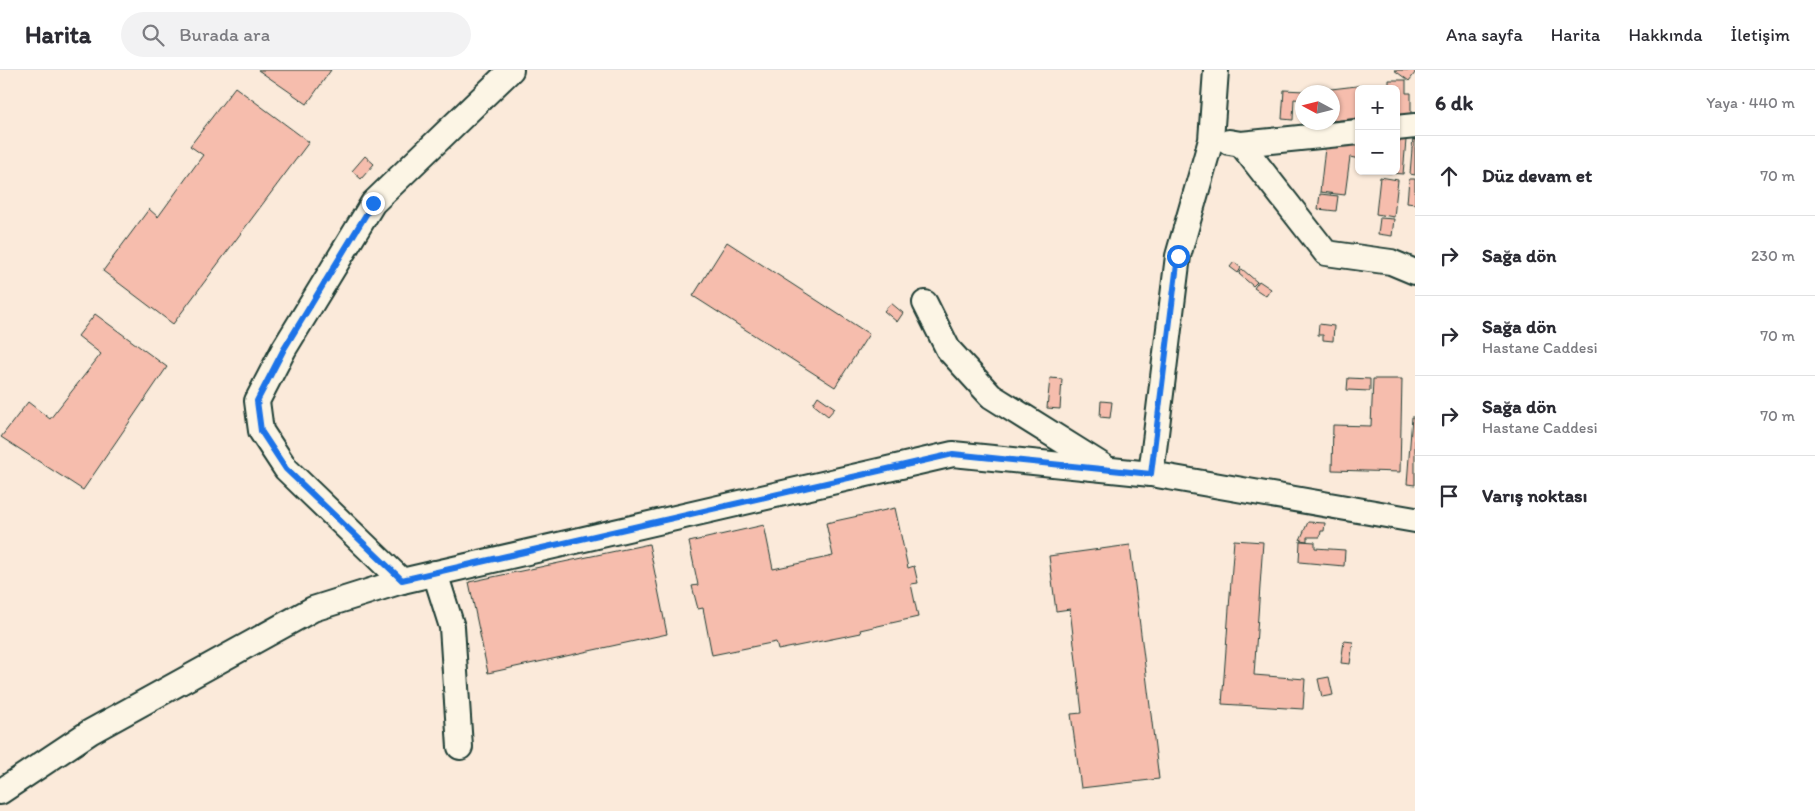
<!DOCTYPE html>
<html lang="tr">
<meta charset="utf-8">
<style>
:root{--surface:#fff;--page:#f2f2f3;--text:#2b2b33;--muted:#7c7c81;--line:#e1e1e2}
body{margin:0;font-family:Itim,sans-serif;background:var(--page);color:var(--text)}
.controls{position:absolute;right:15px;top:15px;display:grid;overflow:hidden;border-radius:8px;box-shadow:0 1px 4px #0004}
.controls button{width:45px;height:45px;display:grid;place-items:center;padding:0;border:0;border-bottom:1px solid var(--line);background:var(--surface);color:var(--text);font:25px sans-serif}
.compass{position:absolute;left:1295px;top:15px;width:45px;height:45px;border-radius:50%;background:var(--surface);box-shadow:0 1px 4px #0004;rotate:277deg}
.stop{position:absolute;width:15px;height:15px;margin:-11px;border:4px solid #1a73e8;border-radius:50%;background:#fff}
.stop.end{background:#1a73e8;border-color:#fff;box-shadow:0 1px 5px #0008}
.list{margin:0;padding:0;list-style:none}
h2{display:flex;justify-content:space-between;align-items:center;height:65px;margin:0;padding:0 20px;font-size:21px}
h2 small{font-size:16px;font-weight:400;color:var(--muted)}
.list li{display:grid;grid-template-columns:32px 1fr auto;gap:15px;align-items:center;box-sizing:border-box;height:80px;padding:0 20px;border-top:1px solid var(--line)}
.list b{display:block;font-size:19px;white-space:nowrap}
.list p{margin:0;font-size:16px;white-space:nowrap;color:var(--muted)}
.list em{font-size:16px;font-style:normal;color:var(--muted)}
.icon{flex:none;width:28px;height:28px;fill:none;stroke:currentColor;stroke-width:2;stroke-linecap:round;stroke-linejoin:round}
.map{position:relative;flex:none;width:1415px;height:741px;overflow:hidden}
header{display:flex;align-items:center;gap:30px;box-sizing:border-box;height:70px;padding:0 25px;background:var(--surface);border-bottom:1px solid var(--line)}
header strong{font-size:24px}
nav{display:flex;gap:28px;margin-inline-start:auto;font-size:18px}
.search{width:350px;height:45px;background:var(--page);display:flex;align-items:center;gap:12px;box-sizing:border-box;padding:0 18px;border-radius:28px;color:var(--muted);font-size:19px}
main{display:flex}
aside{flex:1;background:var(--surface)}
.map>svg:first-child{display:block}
.building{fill:#f6bdad;stroke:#1f3d34}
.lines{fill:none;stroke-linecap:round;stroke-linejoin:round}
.minor-casing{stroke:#1f3d34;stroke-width:28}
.minor{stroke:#fcf5e5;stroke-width:24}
.route{stroke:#1a73e8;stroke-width:6}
</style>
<header>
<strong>Harita</strong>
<div class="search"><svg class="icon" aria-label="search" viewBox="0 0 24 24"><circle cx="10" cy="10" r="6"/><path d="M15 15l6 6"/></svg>Burada ara</div>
<nav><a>Ana sayfa</a><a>Harita</a><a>Hakkında</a><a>İletişim</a></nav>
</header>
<main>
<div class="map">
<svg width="1415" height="741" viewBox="0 0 1415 741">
<rect width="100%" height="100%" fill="#fbeada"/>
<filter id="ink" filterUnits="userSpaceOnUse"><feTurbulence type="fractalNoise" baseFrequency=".02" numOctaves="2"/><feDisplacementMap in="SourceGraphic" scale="10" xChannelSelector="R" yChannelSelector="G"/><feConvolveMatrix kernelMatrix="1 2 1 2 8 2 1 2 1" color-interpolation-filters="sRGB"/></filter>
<g filter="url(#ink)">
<!-- building -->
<g class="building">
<polygon points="258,0 331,0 307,34"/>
<polygon points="1394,0 1415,0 1415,3 1409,11"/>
<polygon points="1389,10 1406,10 1406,23 1411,23 1411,45 1396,45 1396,19 1389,19"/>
<polygon points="1365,15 1365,19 1359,19 1359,48 1332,51 1332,22 1323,22 1323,20"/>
<polygon points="235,17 309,72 173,254 103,201 149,139 158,147 203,85 190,76"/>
<polygon points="1284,20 1304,21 1302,30 1294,29 1293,50 1282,49"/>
<polygon points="1413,67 1415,67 1415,105 1410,104"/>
<polygon points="1396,70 1406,70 1403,104 1379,102 1396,101"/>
<polygon points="1359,75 1359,89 1350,87 1345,125 1320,122 1325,78"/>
<polygon points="365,86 374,94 361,109 352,101"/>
<polygon points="1380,107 1398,110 1394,147 1376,144"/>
<polygon points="1409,109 1415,109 1415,134 1407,133"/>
<polygon points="1320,124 1338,126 1336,141 1318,139"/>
<polygon points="1380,148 1394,149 1392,166 1378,164"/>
<polygon points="727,172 869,264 835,317 693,226"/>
<polygon points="1234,192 1241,198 1238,203 1230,197"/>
<polygon points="1242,199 1257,212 1253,216 1239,204"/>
<polygon points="1259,211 1271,219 1266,226 1254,218"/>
<polygon points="891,233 903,243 897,252 884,241"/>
<polygon points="95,244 167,297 83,420 1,367 28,332 50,349 101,284 78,266"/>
<polygon points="1319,254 1334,256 1333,271 1323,270 1323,265 1318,265"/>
<polygon points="1050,308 1062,309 1060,339 1047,338"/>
<polygon points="1348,308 1370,309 1370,321 1347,320"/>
<polygon points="1373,309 1402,309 1400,402 1332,400 1333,355 1371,356"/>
<polygon points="818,326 835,338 828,346 813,334"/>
<polygon points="1101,331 1112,332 1110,348 1100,347"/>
<polygon points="1412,347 1415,347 1415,415 1407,414"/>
<polygon points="895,438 908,498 914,496 918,513 911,514 918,547 860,560 861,563 778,580 776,572 712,585 703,538 698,539 692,516 698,515 689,472 764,455 773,499 833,486 826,453"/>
<polygon points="1308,452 1325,453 1324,461 1321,461 1320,467 1307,467 1307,471 1300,470"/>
<polygon points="1234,470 1263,472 1254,605 1305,609 1303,639 1222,634"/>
<polygon points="1300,471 1315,472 1315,478 1345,480 1344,496 1299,492"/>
<polygon points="649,474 667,564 488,603 469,512"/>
<polygon points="1130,475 1159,709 1081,718 1071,644 1082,643 1070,539 1056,541 1049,486"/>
<polygon points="1344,571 1353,572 1350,594 1341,593"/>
<polygon points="1329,607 1333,625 1322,627 1318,609"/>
</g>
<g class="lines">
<defs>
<g id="minor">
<polyline points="1396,58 1415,56"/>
<polyline points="1229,72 1241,74 1359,62"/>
<polyline points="1241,74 1326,183 1391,192 1415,202"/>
<polyline points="925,233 948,279 991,326 1103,396"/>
<polyline points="1151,404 1178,186 1211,70 1216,0"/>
<polyline points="435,503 452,557 460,677"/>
<polyline points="402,511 286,399 261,361 257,331 284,279 373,133 511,0"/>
<polyline points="0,722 90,662 313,539 402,511 953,384 1151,404 1415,450"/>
</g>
</defs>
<!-- minor casing -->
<use href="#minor" class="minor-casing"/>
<!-- minor -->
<use href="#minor" class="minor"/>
</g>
</g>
<g class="lines" filter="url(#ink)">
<!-- route -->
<polyline class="route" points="373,133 284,279 257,331 261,361 286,399 402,510 953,384 1151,404 1178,186"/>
</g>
</svg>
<div class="controls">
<button>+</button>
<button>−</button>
</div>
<svg class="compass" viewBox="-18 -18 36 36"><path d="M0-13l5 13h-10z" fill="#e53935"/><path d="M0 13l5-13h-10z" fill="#7c7c81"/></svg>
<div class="stop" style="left:1178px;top:186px"></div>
<div class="stop end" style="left:373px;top:133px"></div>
</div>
<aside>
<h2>6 dk<small>Yaya · 440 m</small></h2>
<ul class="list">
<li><svg class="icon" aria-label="ahead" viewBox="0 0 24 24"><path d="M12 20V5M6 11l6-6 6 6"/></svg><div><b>Düz devam et</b></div><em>70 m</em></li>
<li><svg class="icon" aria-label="right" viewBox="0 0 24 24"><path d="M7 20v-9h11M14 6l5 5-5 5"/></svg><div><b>Sağa dön</b></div><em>230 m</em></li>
<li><svg class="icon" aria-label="right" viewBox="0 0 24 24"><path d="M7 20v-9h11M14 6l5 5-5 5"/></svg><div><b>Sağa dön</b><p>Hastane Caddesi</p></div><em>70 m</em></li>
<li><svg class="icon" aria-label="right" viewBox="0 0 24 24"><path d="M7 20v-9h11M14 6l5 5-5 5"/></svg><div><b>Sağa dön</b><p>Hastane Caddesi</p></div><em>70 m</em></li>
<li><svg class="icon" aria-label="arrive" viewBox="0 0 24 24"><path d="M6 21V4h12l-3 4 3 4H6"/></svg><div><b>Varış noktası</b></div></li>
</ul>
</aside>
</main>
